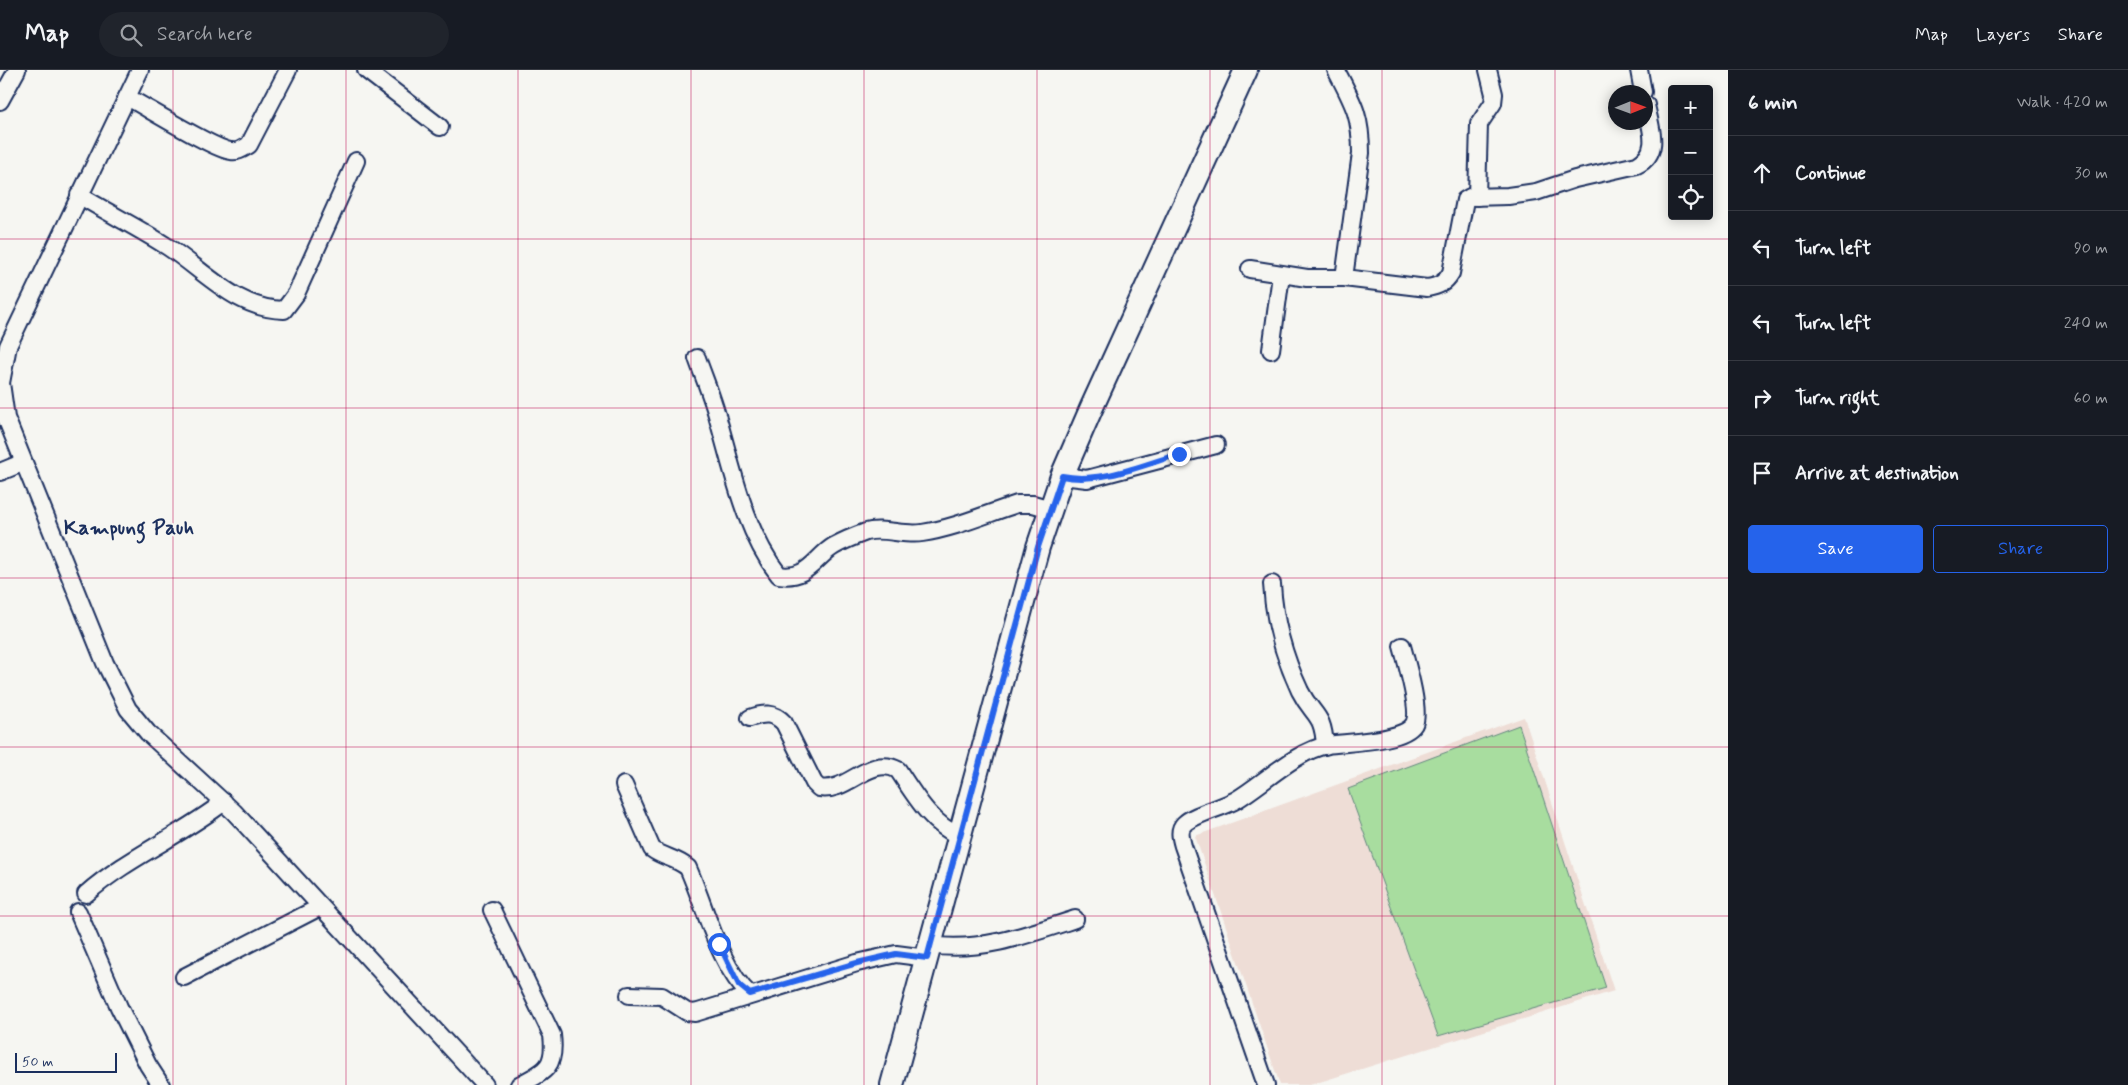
<!DOCTYPE html>
<meta charset="utf-8">
<style>
:root{--surface:#171b24;--page:#20242c;--text:#f1f3f6;--muted:#9ea1a6;--line:#363941;--accent:#2563eb}
body{margin:0;font-family:Mynerve,sans-serif;background:var(--page);color:var(--text)}
.controls{position:absolute;right:15px;top:15px;display:grid;overflow:hidden;border-radius:5px;box-shadow:0 2px 12px #0003}
.controls button{width:45px;height:45px;display:grid;place-items:center;padding:0;border:0;border-bottom:1px solid var(--line);background:var(--surface);color:var(--text);font:25px sans-serif}
.compass{position:absolute;left:1608px;top:15px;width:45px;height:45px;border-radius:50%;background:var(--surface);box-shadow:0 2px 12px #0003;rotate:89deg}
.scale{position:absolute;left:15px;bottom:12px;width:102px;box-sizing:border-box;padding-left:5px;border:2px solid #1b2f5e;border-top:0;font-size:14px;line-height:18px;white-space:nowrap;color:#1b2f5e;-webkit-text-stroke:4px #f6f6f2;paint-order:stroke}
.stop{position:absolute;width:15px;height:15px;margin:-11px;border:4px solid #2563eb;border-radius:50%;background:#fff}
.stop.end{background:#2563eb;border-color:#fff;box-shadow:0 1px 5px #0008}
.list{margin:0;padding:0;list-style:none}
h2{display:flex;justify-content:space-between;align-items:center;height:65px;margin:0;padding:0 20px;font-size:21px}
h2 small{font-size:16px;font-weight:400;color:var(--muted)}
.list li{display:grid;grid-template-columns:32px 1fr auto;gap:15px;align-items:center;box-sizing:border-box;height:75px;padding:0 20px;border-top:1px solid var(--line)}
.list b{display:block;font-size:19px;white-space:nowrap}
.list em{font-size:16px;font-style:normal;color:var(--muted)}
.actions{display:flex;gap:10px;padding:15px 20px}
.actions a{flex:1;padding:11px 0;border:1px solid var(--accent);border-radius:5px;text-align:center;font-size:18px;color:var(--accent)}
.actions .main{background:var(--accent);color:#fff}
.icon{flex:none;width:28px;height:28px;fill:none;stroke:currentColor;stroke-width:2;stroke-linecap:round;stroke-linejoin:round}
.map{position:relative;flex:none;width:1728px;height:1015px;overflow:hidden}
header{display:flex;align-items:center;gap:30px;box-sizing:border-box;height:70px;padding:0 25px;background:var(--surface);border-bottom:1px solid var(--line)}
header strong{font-size:24px}
nav{display:flex;gap:28px;margin-inline-start:auto;font-size:18px}
.search{width:350px;height:45px;background:var(--page);display:flex;align-items:center;gap:12px;box-sizing:border-box;padding:0 18px;border-radius:28px;color:var(--muted);font-size:19px}
main{display:flex}
aside{flex:1;background:var(--surface)}
.map>svg:first-child{display:block}
.built{fill:#eeddd6}
.green{fill:#a8dd9f;stroke:#62867e}
.lines{fill:none;stroke-linecap:round;stroke-linejoin:round}
.street-casing{stroke:#1b2f5e;stroke-width:20}
.secondary-casing{stroke:#1b2f5e;stroke-width:26}
.street{stroke:#f6f6f2;stroke-width:16}
.secondary{stroke:#f6f6f2;stroke-width:22}
.route{stroke:#2563eb;stroke-width:6}
.grid{fill:none;stroke:#c2185b;stroke-width:1;stroke-opacity:0.55}
.labels{text-anchor:middle;stroke-width:4;stroke-linejoin:round;paint-order:stroke}
.quarter-label{font-size:21px;font-weight:bold;fill:#1b2f5e;stroke:#f6f6f2}
</style>
<header>
<strong>Map</strong>
<div class="search"><svg class="icon" aria-label="search" viewBox="0 0 24 24"><circle cx="10" cy="10" r="6"/><path d="M15 15l6 6"/></svg>Search here</div>
<nav><a>Map</a><a>Layers</a><a>Share</a></nav>
</header>
<main>
<div class="map">
<svg width="1728" height="1015" viewBox="0 0 1728 1015">
<rect width="100%" height="100%" fill="#f6f6f2"/>
<filter id="ink" filterUnits="userSpaceOnUse"><feTurbulence type="fractalNoise" baseFrequency=".02" numOctaves="2"/><feDisplacementMap in="SourceGraphic" scale="10" xChannelSelector="R" yChannelSelector="G"/><feConvolveMatrix kernelMatrix="1 2 1 2 8 2 1 2 1" color-interpolation-filters="sRGB"/></filter>
<g filter="url(#ink)">
<!-- built -->
<polygon class="built" points="1524,647 1614,921 1310,1015 1280,1015 1195,766"/>
<!-- green -->
<polygon class="green" points="1519,655 1606,918 1438,966 1348,719"/>
<g class="lines">
<defs>
<g id="street">
<polyline points="140,0 8,276 1,313 6,348 105,593 128,639 148,663 234,742 485,1015"/>
<polyline points="366,0 440,57"/>
<path d="M 1336,0 C 1353,33 1361,45 1361,83 L 1344,208 L 1427,218 C 1439,216 1445,213 1451,203 L 1465,130 L 1470,127 L 1508,126 L 1536,122 L 1575,109 L 1637,95 C 1662,82 1650,57 1646,35"/>
<polyline points="1639,0 1643,22"/>
<path d="M 127,27 C 146,37 215,80 231,81 C 239,82 242,79 249,75 L 288,0"/>
<polyline points="0,31 17,0"/>
<path d="M 79,125 C 108,143 139,158 168,177 C 206,202 236,239 284,240 L 296,224 L 356,91"/>
<polyline points="1477,127 1479,54 1493,33 1494,24 1488,0"/>
<polyline points="1250,199 1307,208 1344,208"/>
<polyline points="1271,280 1281,205"/>
<path d="M 697,288 C 704,308 713,329 718,349 C 733,401 745,462 779,505 C 808,510 815,487 834,476 C 843,471 855,466 866,462 C 882,457 904,466 922,463 C 955,458 986,444 1017,434 L 1033,434 L 1051,439"/>
<polyline points="0,402 22,393"/>
<polyline points="1062,406 1087,409 1216,375"/>
<path d="M 1272,514 C 1274,551 1284,587 1300,621 C 1313,647 1323,642 1325,676"/>
<path d="M 750,648 C 763,643 774,642 784,653 L 814,713 L 819,718 C 847,724 870,684 898,700 C 915,726 932,755 961,767"/>
<path d="M 624,715 L 652,779 C 664,788 677,788 688,798 C 705,836 720,898 750,925"/>
<path d="M 86,824 C 127,788 180,766 224,732"/>
<path d="M 492,840 L 552,965 C 556,997 546,1001 519,1015"/>
<polyline points="78,842 119,937 148,995 161,1015"/>
<path d="M 931,875 C 978,883 1030,864 1075,849"/>
<polyline points="184,907 320,837"/>
<polyline points="629,925 662,926 687,942 695,943 857,893 896,884 927,888"/>
<path d="M 1266,1015 L 1183,776 C 1181,769 1178,760 1184,754 C 1194,744 1222,738 1236,730 C 1263,714 1296,681 1327,675 C 1346,672 1403,672 1414,654 C 1421,641 1406,591 1402,576"/>
</g>
<polyline id="secondary" points="892,1015 1038,477 1062,406 1091,339 1246,0"/>
</defs>
<!-- street casing -->
<use href="#street" class="street-casing"/>
<!-- secondary casing -->
<use href="#secondary" class="secondary-casing"/>
<!-- street -->
<use href="#street" class="street"/>
<!-- secondary -->
<use href="#secondary" class="secondary"/>
</g>
</g>
<g class="lines" filter="url(#ink)">
<!-- route -->
<path class="route" d="M 719,874 L 739,915 L 750,924 L 857,893 L 896,884 L 927,888 L 1038,477 L 1062,406 C 1100,414 1143,395 1179,384"/>
</g>
<!-- grid -->
<path class="grid" d="M 173,0 L 173,1015M 346,0 L 346,1015M 518,0 L 518,1015M 691,0 L 691,1015M 864,0 L 864,1015M 1037,0 L 1037,1015M 1210,0 L 1210,1015M 1382,0 L 1382,1015M 1555,0 L 1555,1015M 0,169 L 1728,169M 0,338 L 1728,338M 0,508 L 1728,508M 0,677 L 1728,677M 0,846 L 1728,846"/>
<g class="labels">
<!-- quarter labels -->
<g class="quarter-label">
<text x="129" y="464">Kampung Pauh</text>
</g>
</g>
</svg>
<div class="controls">
<button>+</button>
<button>−</button>
<button><svg class="icon" aria-label="locate" viewBox="0 0 24 24"><circle cx="12" cy="12" r="6"/><path d="M12 2v4M12 18v4M2 12h4M18 12h4"/></svg></button>
</div>
<svg class="compass" viewBox="-18 -18 36 36"><path d="M0-13l5 13h-10z" fill="#e53935"/><path d="M0 13l5-13h-10z" fill="#9ea1a6"/></svg>
<div class="scale">50 m</div>
<div class="stop" style="left:719px;top:874px"></div>
<div class="stop end" style="left:1179px;top:384px"></div>
</div>
<aside>
<h2>6 min<small>Walk · 420 m</small></h2>
<ul class="list">
<li><svg class="icon" aria-label="ahead" viewBox="0 0 24 24"><path d="M12 20V5M6 11l6-6 6 6"/></svg><div><b>Continue</b></div><em>30 m</em></li>
<li><svg class="icon" aria-label="left" viewBox="0 0 24 24"><path d="M17 20v-9H6M10 6l-5 5 5 5"/></svg><div><b>Turn left</b></div><em>90 m</em></li>
<li><svg class="icon" aria-label="left" viewBox="0 0 24 24"><path d="M17 20v-9H6M10 6l-5 5 5 5"/></svg><div><b>Turn left</b></div><em>240 m</em></li>
<li><svg class="icon" aria-label="right" viewBox="0 0 24 24"><path d="M7 20v-9h11M14 6l5 5-5 5"/></svg><div><b>Turn right</b></div><em>60 m</em></li>
<li><svg class="icon" aria-label="arrive" viewBox="0 0 24 24"><path d="M6 21V4h12l-3 4 3 4H6"/></svg><div><b>Arrive at destination</b></div></li>
</ul>
<div class="actions"><a class="main">Save</a><a>Share</a></div>
</aside>
</main>
